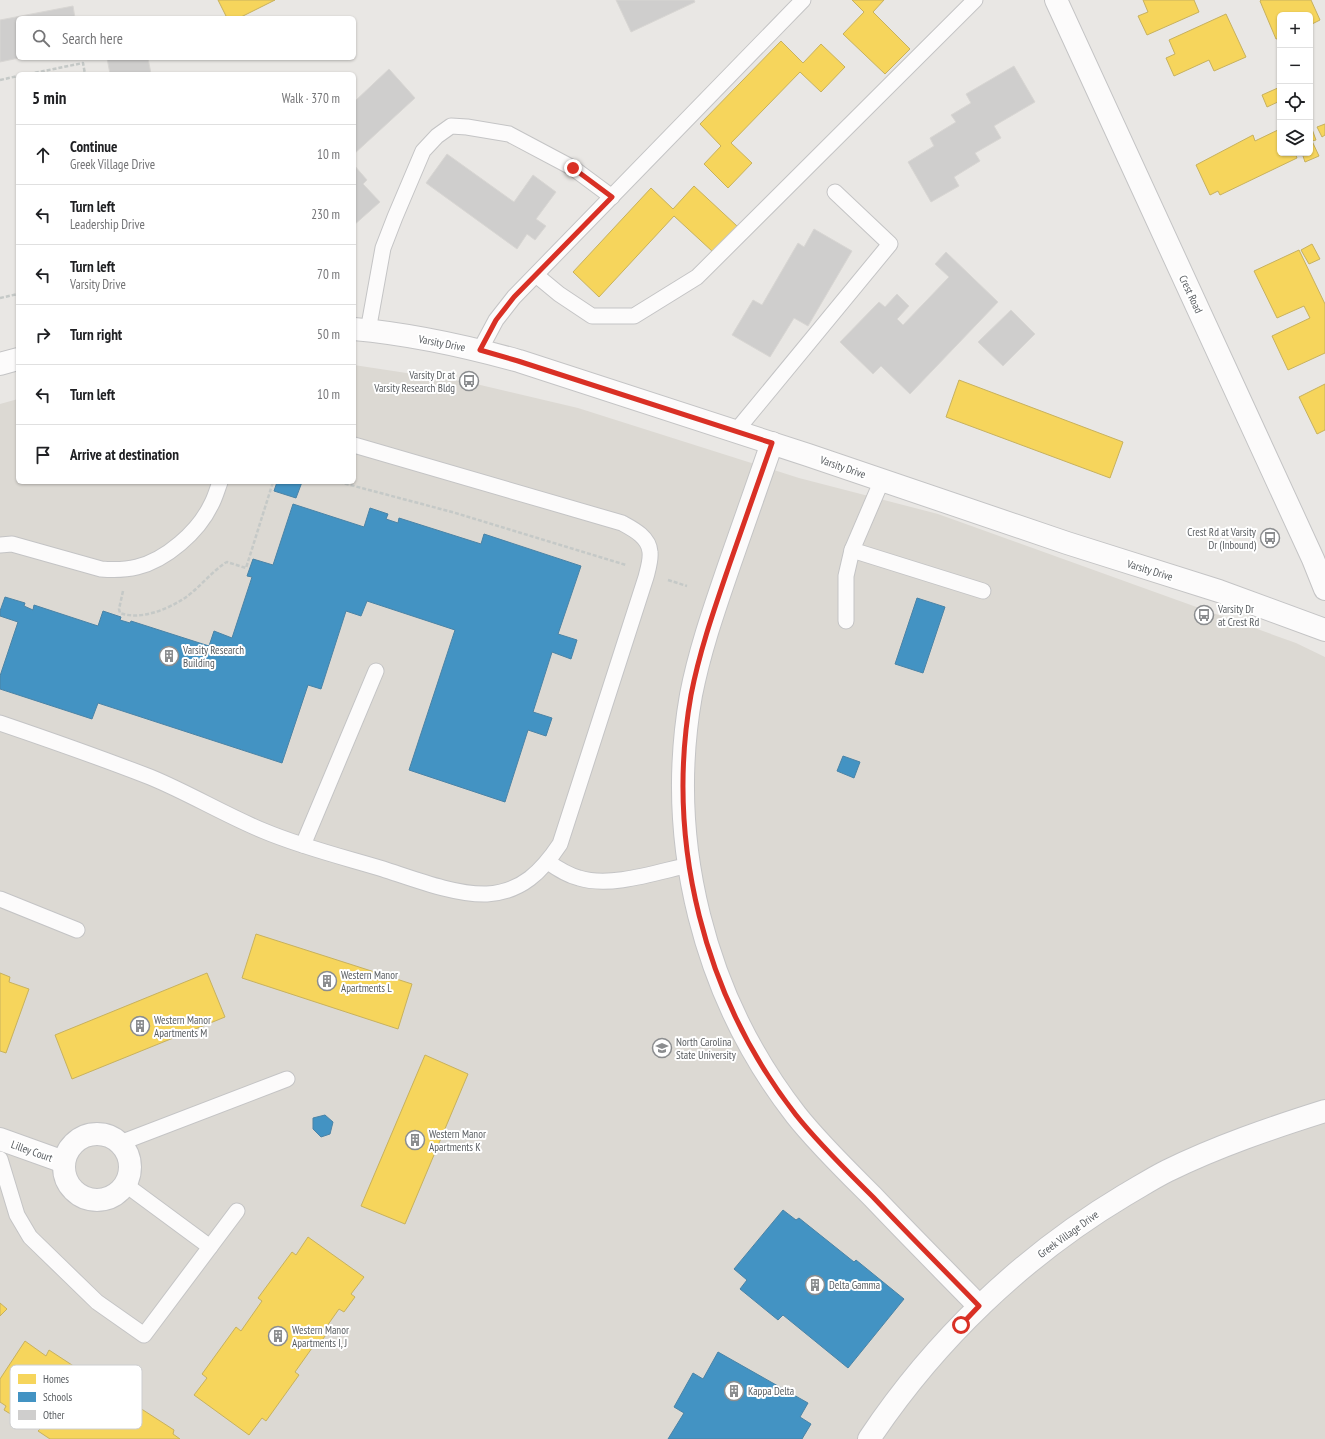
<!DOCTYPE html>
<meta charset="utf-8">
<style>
:root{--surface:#fff;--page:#f2f2f2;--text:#202124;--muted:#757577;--line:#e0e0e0}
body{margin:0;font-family:"PT Sans Narrow",sans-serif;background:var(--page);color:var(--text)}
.controls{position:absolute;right:12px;top:12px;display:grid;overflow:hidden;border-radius:6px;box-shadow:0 1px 3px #0004}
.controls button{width:36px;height:36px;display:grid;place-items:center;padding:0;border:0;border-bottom:1px solid var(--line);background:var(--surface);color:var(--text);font:20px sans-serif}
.stop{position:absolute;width:12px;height:12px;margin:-9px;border:3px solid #d93025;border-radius:50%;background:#fff}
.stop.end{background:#d93025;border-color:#fff;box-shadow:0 1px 4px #0008}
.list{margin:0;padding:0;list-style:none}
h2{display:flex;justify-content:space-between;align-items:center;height:52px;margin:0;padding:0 16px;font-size:17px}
h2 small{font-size:13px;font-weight:400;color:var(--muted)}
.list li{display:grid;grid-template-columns:26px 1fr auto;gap:12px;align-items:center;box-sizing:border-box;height:60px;padding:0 16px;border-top:1px solid var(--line)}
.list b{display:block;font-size:15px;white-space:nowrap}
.list p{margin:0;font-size:13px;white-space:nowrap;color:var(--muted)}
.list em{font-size:13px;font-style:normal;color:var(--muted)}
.icon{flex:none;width:22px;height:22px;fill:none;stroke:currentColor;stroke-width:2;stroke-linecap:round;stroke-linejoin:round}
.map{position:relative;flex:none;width:1325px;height:1439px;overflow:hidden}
.search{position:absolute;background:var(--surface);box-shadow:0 1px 3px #0004;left:16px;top:16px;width:340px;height:44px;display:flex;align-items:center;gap:10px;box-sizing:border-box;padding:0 14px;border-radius:6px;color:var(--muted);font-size:15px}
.panel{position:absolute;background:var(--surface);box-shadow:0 1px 3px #0004;left:16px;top:72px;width:340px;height:412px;border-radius:6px}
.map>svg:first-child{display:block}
.education{fill:#dcd9d3}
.homes{fill:#f6d55c;stroke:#c7b15e}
.schools{fill:#4393c3;stroke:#4a83a6}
.building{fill:#cfcecd;stroke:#d8d6d3}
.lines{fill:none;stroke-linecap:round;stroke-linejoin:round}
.service-casing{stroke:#c4c4c5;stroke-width:17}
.minor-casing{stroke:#c4c4c5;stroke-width:24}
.tertiary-casing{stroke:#c4c4c5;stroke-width:24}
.path{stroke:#c5c9c7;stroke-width:2.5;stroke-dasharray:4 2;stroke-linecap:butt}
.service{stroke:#fcfbfb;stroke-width:15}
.minor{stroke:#fcfbfb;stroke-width:22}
.tertiary{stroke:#fcfbfb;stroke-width:22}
.route{stroke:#d93025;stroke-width:5}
.labels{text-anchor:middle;stroke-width:4;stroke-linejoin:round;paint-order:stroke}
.street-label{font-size:11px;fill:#595d61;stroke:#fff}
.poi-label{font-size:11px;fill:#595d61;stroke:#fff;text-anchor:start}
.key{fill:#fff;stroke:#cdced0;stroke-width:1}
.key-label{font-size:11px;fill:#595d61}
</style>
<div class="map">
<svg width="1325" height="1439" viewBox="0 0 1325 1439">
<rect width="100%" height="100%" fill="#e9e7e4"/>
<!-- education -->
<polygon class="education" points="354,365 472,383 578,408 799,478 938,514 1296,643 1325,657 1325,1439 0,1439 0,404 18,399 18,482 354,482"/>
<!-- homes -->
<g class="homes">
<polygon points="218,0 275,0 239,18 227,18"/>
<polygon points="852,0 884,0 873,12 910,49 885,74 843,34 864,12"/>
<polygon points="1143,0 1194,0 1199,12 1147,35 1138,16 1148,12"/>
<polygon points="1261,0 1311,0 1320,20 1310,25 1310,15 1280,15 1280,38 1276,39 1260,1"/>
<polygon points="1226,14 1246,57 1214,71 1209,60 1174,76 1166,58 1175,54 1169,40"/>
<polygon points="781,41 803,63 821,44 845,67 821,92 800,72 731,143 752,163 728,188 704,164 721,146 700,124"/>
<polygon points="1280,87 1280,101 1267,107 1262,95"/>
<polygon points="1325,124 1325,135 1322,137 1317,127"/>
<polygon points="1280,129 1280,153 1295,153 1297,158 1220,195 1218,191 1210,195 1196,165 1253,135 1255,141"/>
<polygon points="1312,129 1316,140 1312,141 1319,156 1305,162 1302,153 1310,153 1310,130"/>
<polygon points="694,186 737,226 713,252 674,216 599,297 573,272 651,188 673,209"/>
<polygon points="1312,244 1320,259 1309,264 1301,250"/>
<polygon points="1299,250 1325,304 1325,353 1288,370 1272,336 1310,318 1304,306 1277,318 1254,271"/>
<polygon points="959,380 1123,442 1110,478 946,417"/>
<polygon points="1325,384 1325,430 1317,434 1299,397"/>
<polygon points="256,934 412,984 398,1029 242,978"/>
<polygon points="0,973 10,977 9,982 29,989 6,1053 0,1051"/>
<polygon points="207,973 225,1017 72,1079 55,1035"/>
<polygon points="425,1055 468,1074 405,1224 361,1206"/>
<polygon points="308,1237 364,1277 351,1294 355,1297 344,1312 339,1309 327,1326 331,1328 320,1343 317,1341 295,1372 299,1375 266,1421 262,1418 249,1435 194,1395 207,1378 202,1374 236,1327 241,1331 262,1301 258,1298 292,1252 296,1255"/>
<polygon points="0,1303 7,1309 0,1316"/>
<polygon points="25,1341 46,1356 49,1350 95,1380 93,1383 124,1403 126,1399 174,1430 173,1434 180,1439 50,1439 38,1431 40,1429 23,1418 22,1421 4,1410 6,1406 0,1402 0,1379"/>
</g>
<!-- schools -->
<g class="schools">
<polygon points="277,482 302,482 296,498 274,491"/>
<polygon points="293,504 364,527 370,508 388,514 386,519 398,523 399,518 481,544 484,534 581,566 558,634 577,640 571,659 552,652 533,712 552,718 546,736 528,730 505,802 409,770 455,630 367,601 361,616 346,611 321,689 308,685 282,763 98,703 92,719 0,689 0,676 18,622 0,616 0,611 5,597 25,603 24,606 33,610 34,605 98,626 103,611 121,617 120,620 130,623 131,621 209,646 214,631 232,638 252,577 247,576 253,559 273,565"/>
<polygon points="917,598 945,607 923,673 895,664"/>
<polygon points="843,756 860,762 854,778 837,771"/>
<polygon points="325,1115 333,1122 330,1134 321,1137 313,1129 313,1118"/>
<polygon points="783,1210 796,1220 799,1218 854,1262 856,1260 904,1299 848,1368 783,1315 778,1320 740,1289 747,1280 734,1269"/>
<polygon points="718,1352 808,1403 800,1417 811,1424 802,1439 668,1439 684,1413 674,1407 693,1373 703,1379"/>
</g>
<!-- building -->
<g class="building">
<polygon points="616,0 694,0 695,2 631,32"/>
<polygon points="73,6 75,18 18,18 19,58 0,62 0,20"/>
<polygon points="107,58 148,58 151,74 110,74"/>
<polygon points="1014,66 1035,102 994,126 1001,138 975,153 980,161 954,177 959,186 931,202 908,162 934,146 930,138 956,122 951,115 971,103 966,94"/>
<polygon points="389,69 415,98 354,154 354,102"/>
<polygon points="447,154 514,202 533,175 556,192 536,219 546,226 535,240 527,234 517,249 426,183"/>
<polygon points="354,165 367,180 363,184 380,202 354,225"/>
<polygon points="814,229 852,251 808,326 794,318 770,357 732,335 753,300 762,305 798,243 804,247"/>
<polygon points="946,252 998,302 910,394 881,366 873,374 840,342 879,302 885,307 897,294 909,306 897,319 903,325 949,277 935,264"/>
<polygon points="1011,310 1035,334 1003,366 978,342"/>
</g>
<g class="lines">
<defs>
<g id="service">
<polyline points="536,275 559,294 592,316 634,316 697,277 975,0"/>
<polyline points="368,331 383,248 395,217 423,151 437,136 451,126 467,127 509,134 573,168 612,197"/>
<polyline points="480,350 496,320 514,297 803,0"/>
<polyline points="736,431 890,244 835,192"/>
<path d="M 0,545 L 12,544 L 101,569 C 113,570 125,570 137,567 C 166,560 198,532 211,505 C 215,498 217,490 220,482"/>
<polyline points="852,550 983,591"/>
<polyline points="846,621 846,576 852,550 882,480"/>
<path d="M 0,723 C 50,740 101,758 150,777 C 189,793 225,815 264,831 C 302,847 343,857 383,869 C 414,879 455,895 487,894 C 522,892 542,871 560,844 L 646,577 C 648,569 651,560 650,552 C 649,537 633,529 622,523 L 354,445"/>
<polyline points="303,845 376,671"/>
<path d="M 548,862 C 558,869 567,875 579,878 C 611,888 657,872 689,865"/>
<polyline points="0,899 77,930"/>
<polyline points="120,1143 287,1079"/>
<polyline points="0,1159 17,1215 30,1237 97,1302 144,1335 237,1211"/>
<polyline points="126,1185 210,1247"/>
</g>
<g id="minor">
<polyline points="1056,0 1313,559 1325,589"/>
<path d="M 772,443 C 758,483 744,523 730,563 C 715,607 700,649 691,695 C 665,842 704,997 796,1115 C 819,1144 847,1171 873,1197 C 908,1234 944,1270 979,1306"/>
<circle cx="97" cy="1167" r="33"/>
<polyline points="0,1139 64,1162"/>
<path d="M 869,1439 C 935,1340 1023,1256 1125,1195 C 1139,1187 1153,1178 1167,1171 C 1218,1146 1271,1128 1325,1111"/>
</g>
<g id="tertiary">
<path d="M 354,329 C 410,334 465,346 519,361 L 808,455 L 1067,543 L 1219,591 L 1325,630"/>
<polyline points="0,364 18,359"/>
</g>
</defs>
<!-- service casing -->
<use href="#service" class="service-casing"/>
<!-- minor casing -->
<use href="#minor" class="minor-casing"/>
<!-- tertiary casing -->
<use href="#tertiary" class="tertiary-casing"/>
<!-- path -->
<g class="path">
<polyline points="29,74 83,63 85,74"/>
<polyline points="0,80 18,76"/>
<polyline points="0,298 18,294"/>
<polyline points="339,482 452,512 626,565"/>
<polyline points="668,580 687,586"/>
<path d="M 123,591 L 119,609 L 120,613 C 139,620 163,611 180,601 C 196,592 209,574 225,563 L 227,562 L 246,568 L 273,482"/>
</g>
<!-- service -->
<use href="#service" class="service"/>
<!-- minor -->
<use href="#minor" class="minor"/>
<!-- tertiary -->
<use href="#tertiary" class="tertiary"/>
</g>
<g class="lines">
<!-- route -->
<path class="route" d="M 573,168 L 612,197 L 514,297 L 496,320 L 480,350 L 518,361 L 772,443 C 758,483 744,523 730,563 C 715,607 700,649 691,695 C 665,842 704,997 796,1115 C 819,1144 847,1171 873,1197 C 908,1234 944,1270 979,1306 L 961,1325"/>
</g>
<!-- icons -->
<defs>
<symbol id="bus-ring" viewBox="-11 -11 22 22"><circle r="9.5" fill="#fff" stroke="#8b8d8f" stroke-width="1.5"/><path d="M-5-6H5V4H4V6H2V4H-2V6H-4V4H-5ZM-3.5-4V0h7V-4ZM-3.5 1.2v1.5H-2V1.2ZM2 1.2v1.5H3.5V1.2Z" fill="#8b8d8f"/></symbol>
<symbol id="building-ring" viewBox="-11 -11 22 22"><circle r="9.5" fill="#fff" stroke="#8b8d8f" stroke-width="1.5"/><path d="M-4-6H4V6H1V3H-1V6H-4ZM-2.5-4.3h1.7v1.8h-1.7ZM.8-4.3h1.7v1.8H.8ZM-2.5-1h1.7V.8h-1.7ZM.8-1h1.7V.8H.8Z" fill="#8b8d8f"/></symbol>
<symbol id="university-ring" viewBox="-11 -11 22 22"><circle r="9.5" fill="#fff" stroke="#8b8d8f" stroke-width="1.5"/><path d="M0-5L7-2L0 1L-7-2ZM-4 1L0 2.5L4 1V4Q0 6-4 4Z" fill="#8b8d8f"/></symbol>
</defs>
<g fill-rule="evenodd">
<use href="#bus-ring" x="458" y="370" width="22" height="22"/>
<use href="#bus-ring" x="1259" y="527" width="22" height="22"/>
<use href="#bus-ring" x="1193" y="604" width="22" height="22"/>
<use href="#building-ring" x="158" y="645" width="22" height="22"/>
<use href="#building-ring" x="316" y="970" width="22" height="22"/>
<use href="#building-ring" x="129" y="1015" width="22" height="22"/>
<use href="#university-ring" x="651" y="1037" width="22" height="22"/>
<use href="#building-ring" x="404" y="1129" width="22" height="22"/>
<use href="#building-ring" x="804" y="1274" width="22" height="22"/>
<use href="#building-ring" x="267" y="1325" width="22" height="22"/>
<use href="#building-ring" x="723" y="1380" width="22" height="22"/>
</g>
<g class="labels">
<!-- street labels -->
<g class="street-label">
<text transform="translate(1191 294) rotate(65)" y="4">Crest Road</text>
<text transform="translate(442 343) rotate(11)" y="4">Varsity Drive</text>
<text transform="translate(843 467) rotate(19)" y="4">Varsity Drive</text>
<text transform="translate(1150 570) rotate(17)" y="4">Varsity Drive</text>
<text transform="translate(32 1151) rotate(20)" y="4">Lilley Court</text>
<text transform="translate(1068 1234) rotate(-36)" y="4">Greek Village Drive</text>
</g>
<!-- poi labels -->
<g class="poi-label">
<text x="455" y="379" text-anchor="end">Varsity Dr at<tspan x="455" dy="13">Varsity Research Bldg</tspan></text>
<text x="1256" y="536" text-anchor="end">Crest Rd at Varsity<tspan x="1256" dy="13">Dr (Inbound)</tspan></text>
<text x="1218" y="613">Varsity Dr<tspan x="1218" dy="13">at Crest Rd</tspan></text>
<text x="183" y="654">Varsity Research<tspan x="183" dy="13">Building</tspan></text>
<text x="341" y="979">Western Manor<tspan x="341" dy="13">Apartments L</tspan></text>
<text x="154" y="1024">Western Manor<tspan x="154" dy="13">Apartments M</tspan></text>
<text x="676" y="1046">North Carolina<tspan x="676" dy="13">State University</tspan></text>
<text x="429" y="1138">Western Manor<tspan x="429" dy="13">Apartments K</tspan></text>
<text x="829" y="1289">Delta Gamma</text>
<text x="292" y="1334">Western Manor<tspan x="292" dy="13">Apartments I, J</tspan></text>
<text x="748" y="1395">Kappa Delta</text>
</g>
</g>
<!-- legend -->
<rect x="10" y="1365" width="132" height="64" rx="6" class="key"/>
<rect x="18" y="1374" width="18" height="10" fill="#f6d55c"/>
<rect x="18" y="1392" width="18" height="10" fill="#4393c3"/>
<rect x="18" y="1410" width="18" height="10" fill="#cfcecd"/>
<g class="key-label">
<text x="43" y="1383">Homes</text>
<text x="43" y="1401">Schools</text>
<text x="43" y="1419">Other</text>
</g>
</svg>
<div class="controls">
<button>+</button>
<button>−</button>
<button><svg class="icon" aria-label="locate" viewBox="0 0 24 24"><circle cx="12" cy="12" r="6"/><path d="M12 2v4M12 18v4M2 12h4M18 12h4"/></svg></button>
<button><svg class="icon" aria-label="layers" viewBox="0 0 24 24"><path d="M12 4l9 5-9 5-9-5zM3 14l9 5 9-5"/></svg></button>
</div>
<div class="stop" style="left:961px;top:1325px"></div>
<div class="stop end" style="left:573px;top:168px"></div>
<div class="search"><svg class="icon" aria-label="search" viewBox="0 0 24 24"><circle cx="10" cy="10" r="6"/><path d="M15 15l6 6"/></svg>Search here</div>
<section class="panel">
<h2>5 min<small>Walk · 370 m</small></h2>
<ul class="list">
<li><svg class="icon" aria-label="ahead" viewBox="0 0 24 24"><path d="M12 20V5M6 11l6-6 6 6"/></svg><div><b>Continue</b><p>Greek Village Drive</p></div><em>10 m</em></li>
<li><svg class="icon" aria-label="left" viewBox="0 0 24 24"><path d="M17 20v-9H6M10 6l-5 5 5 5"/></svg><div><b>Turn left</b><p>Leadership Drive</p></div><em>230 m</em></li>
<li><svg class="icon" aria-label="left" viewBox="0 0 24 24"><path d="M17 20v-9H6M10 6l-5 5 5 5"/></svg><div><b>Turn left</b><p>Varsity Drive</p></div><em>70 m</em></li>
<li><svg class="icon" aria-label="right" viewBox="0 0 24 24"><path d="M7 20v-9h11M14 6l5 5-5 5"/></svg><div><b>Turn right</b></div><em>50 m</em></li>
<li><svg class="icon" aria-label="left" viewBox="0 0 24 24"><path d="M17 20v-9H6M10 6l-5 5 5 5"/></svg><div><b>Turn left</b></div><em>10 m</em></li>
<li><svg class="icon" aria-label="arrive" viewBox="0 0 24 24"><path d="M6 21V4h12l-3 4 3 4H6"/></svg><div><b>Arrive at destination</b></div></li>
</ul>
</section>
</div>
